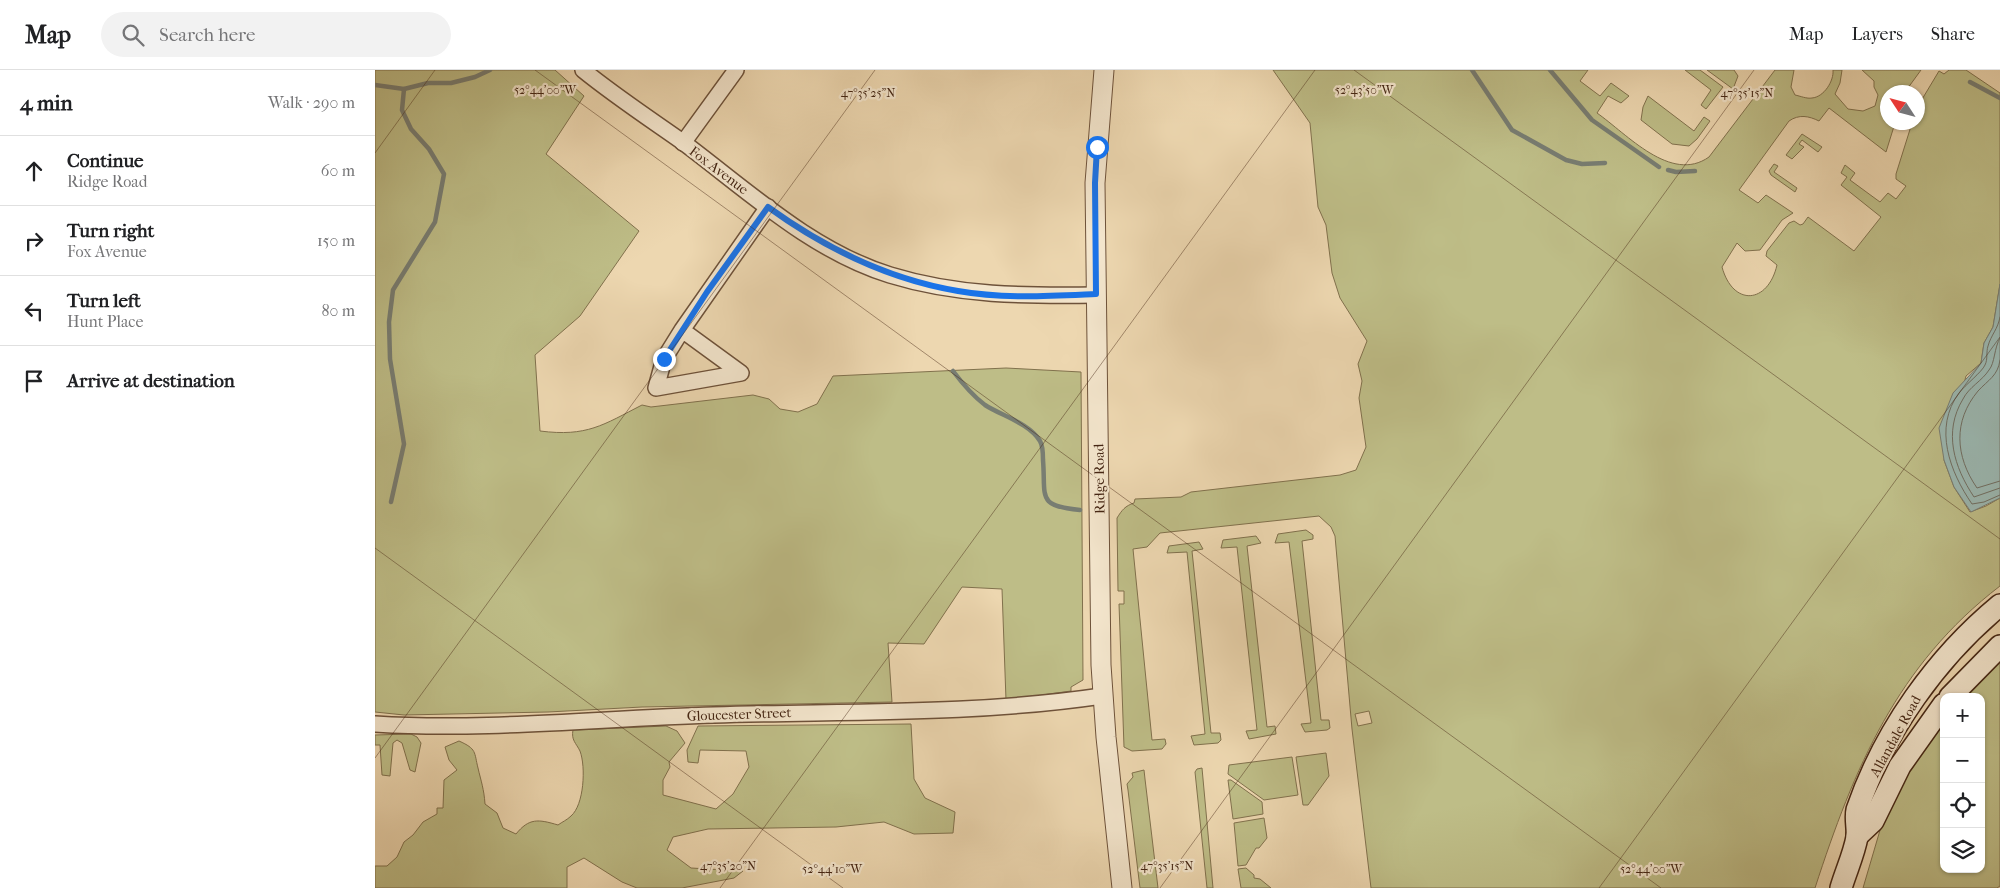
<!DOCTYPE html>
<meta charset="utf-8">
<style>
:root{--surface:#fff;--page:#f2f2f2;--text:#202124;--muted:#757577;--line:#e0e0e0}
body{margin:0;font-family:"IM FELL French Canon",serif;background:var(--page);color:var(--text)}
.controls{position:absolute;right:15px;bottom:15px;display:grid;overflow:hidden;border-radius:10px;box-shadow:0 1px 4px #0004}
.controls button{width:45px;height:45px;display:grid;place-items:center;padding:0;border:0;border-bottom:1px solid var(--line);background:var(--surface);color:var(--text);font:25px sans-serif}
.compass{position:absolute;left:1505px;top:15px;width:45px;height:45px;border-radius:50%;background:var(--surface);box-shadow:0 1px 4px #0004;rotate:306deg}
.stop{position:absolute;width:15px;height:15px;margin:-11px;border:4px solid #1a73e8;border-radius:50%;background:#fff}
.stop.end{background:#1a73e8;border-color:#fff;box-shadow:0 1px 5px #0008}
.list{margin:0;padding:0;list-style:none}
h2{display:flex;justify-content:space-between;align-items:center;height:65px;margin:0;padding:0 20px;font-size:21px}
h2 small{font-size:16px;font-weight:400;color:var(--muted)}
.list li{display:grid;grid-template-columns:32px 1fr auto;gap:15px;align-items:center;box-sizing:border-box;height:70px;padding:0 20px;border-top:1px solid var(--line)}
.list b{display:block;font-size:19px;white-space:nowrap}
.list p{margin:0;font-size:16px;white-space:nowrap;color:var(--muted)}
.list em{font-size:16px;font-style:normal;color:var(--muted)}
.icon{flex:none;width:28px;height:28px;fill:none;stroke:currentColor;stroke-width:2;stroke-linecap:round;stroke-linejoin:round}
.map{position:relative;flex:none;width:1625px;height:818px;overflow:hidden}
header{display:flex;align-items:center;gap:30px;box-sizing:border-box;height:70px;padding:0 25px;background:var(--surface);border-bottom:1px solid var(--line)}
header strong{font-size:24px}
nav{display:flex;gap:28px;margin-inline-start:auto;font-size:18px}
.search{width:350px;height:45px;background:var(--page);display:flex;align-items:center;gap:12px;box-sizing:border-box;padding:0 18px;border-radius:28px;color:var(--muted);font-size:19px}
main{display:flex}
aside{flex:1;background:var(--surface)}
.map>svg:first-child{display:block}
.green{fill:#bebd87;stroke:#81714d;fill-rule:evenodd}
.water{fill:#9bb8b2;stroke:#787d72}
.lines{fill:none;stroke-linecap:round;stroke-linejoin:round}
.shore{stroke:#706e62;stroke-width:1}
.stream{stroke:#787d72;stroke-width:4.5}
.minor-casing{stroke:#6e523a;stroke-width:18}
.tertiary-casing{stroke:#6e523a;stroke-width:21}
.secondary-casing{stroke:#442513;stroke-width:24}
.minor{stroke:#f3e5cc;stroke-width:15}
.tertiary{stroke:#f3e5cc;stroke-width:19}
.secondary{stroke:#f3e5cc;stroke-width:21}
.route{stroke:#1a73e8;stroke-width:6}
.ticks{fill:none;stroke:#442513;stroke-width:1;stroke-opacity:0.45}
.labels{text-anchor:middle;stroke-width:4.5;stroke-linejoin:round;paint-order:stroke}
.street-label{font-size:14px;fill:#442513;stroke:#f3e5cc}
.ticks-label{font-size:12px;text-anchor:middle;fill:#442513;stroke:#f3e5cc;stroke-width:4.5;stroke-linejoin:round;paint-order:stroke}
</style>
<header>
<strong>Map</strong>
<div class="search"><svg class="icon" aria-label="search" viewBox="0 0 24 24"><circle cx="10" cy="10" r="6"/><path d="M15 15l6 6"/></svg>Search here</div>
<nav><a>Map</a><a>Layers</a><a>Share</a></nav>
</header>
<main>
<aside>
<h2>4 min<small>Walk · 290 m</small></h2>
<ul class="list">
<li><svg class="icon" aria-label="ahead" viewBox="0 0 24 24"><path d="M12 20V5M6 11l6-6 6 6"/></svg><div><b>Continue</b><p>Ridge Road</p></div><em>60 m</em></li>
<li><svg class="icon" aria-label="right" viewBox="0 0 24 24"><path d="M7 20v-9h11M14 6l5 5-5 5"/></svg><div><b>Turn right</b><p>Fox Avenue</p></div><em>150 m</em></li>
<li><svg class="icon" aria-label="left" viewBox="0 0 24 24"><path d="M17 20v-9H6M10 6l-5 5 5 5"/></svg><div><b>Turn left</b><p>Hunt Place</p></div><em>80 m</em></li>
<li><svg class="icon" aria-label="arrive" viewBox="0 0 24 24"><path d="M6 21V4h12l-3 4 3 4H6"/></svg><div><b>Arrive at destination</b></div></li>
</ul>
</aside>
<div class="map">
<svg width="1625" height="818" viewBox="0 0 1625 818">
<rect width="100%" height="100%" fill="#edd7b0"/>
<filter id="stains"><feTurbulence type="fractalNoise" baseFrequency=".004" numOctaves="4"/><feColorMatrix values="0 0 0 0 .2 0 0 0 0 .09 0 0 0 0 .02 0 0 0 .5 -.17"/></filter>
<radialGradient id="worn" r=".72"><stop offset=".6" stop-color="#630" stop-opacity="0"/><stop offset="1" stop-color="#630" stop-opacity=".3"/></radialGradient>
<!-- green -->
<g class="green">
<path d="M 0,0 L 180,0 L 209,26 L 171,84 L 264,161 L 205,246 L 160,285 L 165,361 C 212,367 228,355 267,335 L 276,337 L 378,325 L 394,329 L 405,339 L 423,342 L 442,334 L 458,306 L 631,298 L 706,302 L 708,610 L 696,617 L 696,621 L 631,630 L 627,519 L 587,517 L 549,574 L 513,573 L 517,632 L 267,637 L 173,642 L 29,645 L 0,642 Z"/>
<path d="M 898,0 L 1213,0 L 1205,11 L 1225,26 L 1236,13 L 1254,26 L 1246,33 L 1233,26 L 1222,43 C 1252,64 1296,114 1334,87 L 1400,0 L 1419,0 L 1416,17 L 1420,25 C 1425,26 1432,29 1437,28 C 1449,27 1459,11 1458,0 L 1467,0 L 1465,13 L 1460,24 L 1473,39 L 1488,41 L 1500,36 L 1503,25 L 1499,17 L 1499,11 L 1487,0 L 1546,0 L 1530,22 L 1512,22 L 1512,52 L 1520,53 L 1511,82 L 1454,38 L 1444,51 C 1434,46 1424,44 1414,51 L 1364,120 L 1383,133 L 1391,125 L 1418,143 L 1407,150 L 1385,180 L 1370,181 L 1362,173 L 1347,197 C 1358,237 1393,234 1402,195 L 1391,186 L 1392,181 L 1414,153 L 1419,151 L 1425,155 L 1428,154 L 1433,147 L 1479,181 L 1506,147 L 1466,115 L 1472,107 L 1466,103 L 1470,95 L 1480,103 L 1475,110 L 1505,132 L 1513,123 L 1521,129 L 1531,116 L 1521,109 L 1521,104 L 1537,53 L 1542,52 L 1543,36 L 1564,1 L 1569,4 L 1574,0 L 1591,0 L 1625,23 L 1625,214 L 1618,257 L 1609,273 L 1606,293 L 1591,306 L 1569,390 L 1579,417 L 1595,442 L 1611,436 L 1625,428 L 1625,516 C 1522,595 1479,698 1440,818 L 996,818 L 977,659 L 960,466 L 956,457 L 944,446 L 785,463 L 772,477 L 758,479 L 777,670 L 790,669 L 791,674 L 787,679 L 757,681 L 749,677 L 744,534 L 749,534 L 749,521 L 743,521 L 742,448 C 747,440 750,436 759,433 L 760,429 L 806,427 L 816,422 L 965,405 L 981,400 L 991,377 L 984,328 L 987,311 L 983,294 L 992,271 L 965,228 L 957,203 L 951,155 L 943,137 L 935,53 ZM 994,641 L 997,653 L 983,656 L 980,644 Z"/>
<polygon points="1310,0 1325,0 1348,17 1331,39 1326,35 1336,20"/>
<polygon points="1332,0 1359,0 1363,6 1358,19"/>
<polygon points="1273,26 1319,61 1329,47 1335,51 1322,69 1314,76 1297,74 1266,50 1268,37"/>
<polygon points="1427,64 1447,77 1443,82 1427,70 1424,74 1429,77 1417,89 1411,85"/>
<polygon points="1399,94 1403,96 1399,102 1422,118 1420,122 1396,105 1394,101"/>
<polygon points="931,460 938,465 938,469 927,471 946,650 954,650 955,658 952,660 930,662 926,654 936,653 914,472 900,473 903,464"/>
<polygon points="881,466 886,473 872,476 892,657 900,656 901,664 874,669 871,661 882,660 862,477 846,478 848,470"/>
<polygon points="824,472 828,479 817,481 836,663 845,663 846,670 843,673 819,675 816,666 830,664 812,482 792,483 794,476"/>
<polygon points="1625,592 1625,816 1622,818 1488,818 1508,750 1527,712 1569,651 1569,799 1606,799 1606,627 1589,627"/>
<path d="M 536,654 L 539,709 L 550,728 L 580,742 L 578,763 L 539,764 L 509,752 L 461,757 L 333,759 L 298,767 L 292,780 L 316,798 L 368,801 L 359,808 L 307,818 L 262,818 L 247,812 L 209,788 L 192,797 L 192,818 L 0,818 L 0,796 L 12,796 L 22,787 L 29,772 L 38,765 L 48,752 L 62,744 L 62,738 L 68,738 L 69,710 L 82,700 L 74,690 L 70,677 L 84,671 C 102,679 99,682 103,698 C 106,711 109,719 110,734 L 122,743 L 128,758 L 141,764 C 154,748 163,749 183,755 C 187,752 192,750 196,746 C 209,735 211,697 205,681 C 201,673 196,670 198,660 L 291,656 L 302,661 L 310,673 L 294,692 L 295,697 L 288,710 L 288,725 L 341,739 L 358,724 L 374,697 L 371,681 L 325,680 L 323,693 L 313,692 L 312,680 L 323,656 Z"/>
<polygon points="36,664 42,667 46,673 40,702 35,700 27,673 22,670 18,673 15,706 7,705 5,675 0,675 0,665"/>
<polygon points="951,683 954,706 933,735 928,735 921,687"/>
<polygon points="917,687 923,725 889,730 853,704 854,695"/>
<polygon points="827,698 838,818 832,818 820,702 822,699"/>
<polygon points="769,700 770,709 783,818 765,818 753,720 752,714 758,707 757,703"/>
<polygon points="853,710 856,710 887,732 888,744 858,749"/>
<polygon points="889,748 892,768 884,778 881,778 871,795 863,796 859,753"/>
<polygon points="871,798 879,805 879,808 885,809 896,818 866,818 863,799"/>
</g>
<!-- water -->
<polygon class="water" points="1625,214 1625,428 1596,442 1579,417 1569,390 1564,358 1578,323 1606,293 1609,273 1618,257"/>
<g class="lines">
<!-- shore -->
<g class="shore">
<path d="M 1625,247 C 1623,259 1616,265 1613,276 C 1611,282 1613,289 1610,295 C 1607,302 1590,315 1584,323 C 1558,358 1575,402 1597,434 L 1609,432 L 1625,425"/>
<path d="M 1625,268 C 1619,278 1620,293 1614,300 C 1607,311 1594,317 1588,329 C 1568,362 1579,397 1599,427 L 1625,418"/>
<path d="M 1625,290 C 1623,306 1613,310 1603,321 C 1578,351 1580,386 1602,418 L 1625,411"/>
</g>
<!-- stream -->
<g class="stream">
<polyline points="1097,0 1137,60 1191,90 1207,94 1230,93"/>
<polyline points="1175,0 1217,50 1284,97"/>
<polyline points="1595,12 1625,28"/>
<polyline points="0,15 29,19 53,13 76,13 100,7 115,0"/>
<polyline points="1293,100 1301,102 1320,101"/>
<path d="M 578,301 C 587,313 598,326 610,335 C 627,346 654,353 665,371 C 668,376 668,384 668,390 C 671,427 661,436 705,440"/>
<polyline points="16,432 29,374 15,289 14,252 18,220 60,152 69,104 54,79 36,59 27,40 29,19"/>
</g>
<defs>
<g id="minor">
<path d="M 208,0 C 240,26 275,49 309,73 C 373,121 437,181 515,205 C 583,226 650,226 721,225"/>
<polyline points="308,73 361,0"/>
<polyline points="307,260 366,303 281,318 289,289 307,260 393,137"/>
<path d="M 0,654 C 111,661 228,648 339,645 C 469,641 598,645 727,626"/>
</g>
<polyline id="tertiary" points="729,0 720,113 726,595 731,667 747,818"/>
<g id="secondary">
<polyline points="1575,627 1625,576"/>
<polyline points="1482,766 1498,751 1525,696 1569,634"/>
<path d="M 1466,818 C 1471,801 1479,784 1482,767 C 1483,758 1480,748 1482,740 C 1509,661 1562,587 1625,535"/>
</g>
</defs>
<!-- minor casing -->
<use href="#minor" class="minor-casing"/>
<!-- tertiary casing -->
<use href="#tertiary" class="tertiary-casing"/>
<!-- secondary casing -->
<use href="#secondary" class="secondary-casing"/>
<!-- minor -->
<use href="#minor" class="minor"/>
<!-- tertiary -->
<use href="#tertiary" class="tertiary"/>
<!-- secondary -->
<use href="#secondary" class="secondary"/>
</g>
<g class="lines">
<!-- route -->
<path class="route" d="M 289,289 L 332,222 L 393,137 C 451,179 512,209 583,221 C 628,229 675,226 721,224 L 720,113 L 722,77"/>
</g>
<!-- ticks -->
<path class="ticks" d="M 160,0 L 1286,818M 979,0 L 1625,469M 0,83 L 60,0M 0,478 L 468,818M 0,688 L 500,0M 345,818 L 940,0M 785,818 L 1379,0M 1224,818 L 1625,267"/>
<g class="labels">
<!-- street labels -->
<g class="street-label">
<text transform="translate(344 100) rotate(37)" y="5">Fox Avenue</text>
<text transform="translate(724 409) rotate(-91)" y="5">Ridge Road</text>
<text transform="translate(364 644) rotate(-2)" y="5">Gloucester Street</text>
<text transform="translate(1520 666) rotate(-61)" y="5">Allandale Road</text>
</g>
</g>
<g class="ticks-label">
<text x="170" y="24">52°44'00"W</text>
<text x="989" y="24">52°43'50"W</text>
<text x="493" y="27">47°35'25"N</text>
<text x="1372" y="27">47°35'15"N</text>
<text x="353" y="800">47°35'20"N</text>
<text x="792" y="800">47°35'15"N</text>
<text x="457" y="803">52°44'10"W</text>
<text x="1276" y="803">52°44'00"W</text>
</g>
<rect width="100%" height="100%" filter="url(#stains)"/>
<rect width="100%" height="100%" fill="url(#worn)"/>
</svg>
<div class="controls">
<button>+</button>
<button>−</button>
<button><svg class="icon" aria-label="locate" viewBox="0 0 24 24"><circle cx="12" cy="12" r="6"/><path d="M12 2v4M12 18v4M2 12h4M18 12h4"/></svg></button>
<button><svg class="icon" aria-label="layers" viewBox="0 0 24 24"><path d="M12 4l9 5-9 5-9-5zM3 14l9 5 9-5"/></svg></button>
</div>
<svg class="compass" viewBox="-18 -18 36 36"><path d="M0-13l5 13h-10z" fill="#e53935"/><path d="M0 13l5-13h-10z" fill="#757577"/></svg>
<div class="stop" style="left:722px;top:77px"></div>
<div class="stop end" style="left:289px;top:289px"></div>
</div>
</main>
